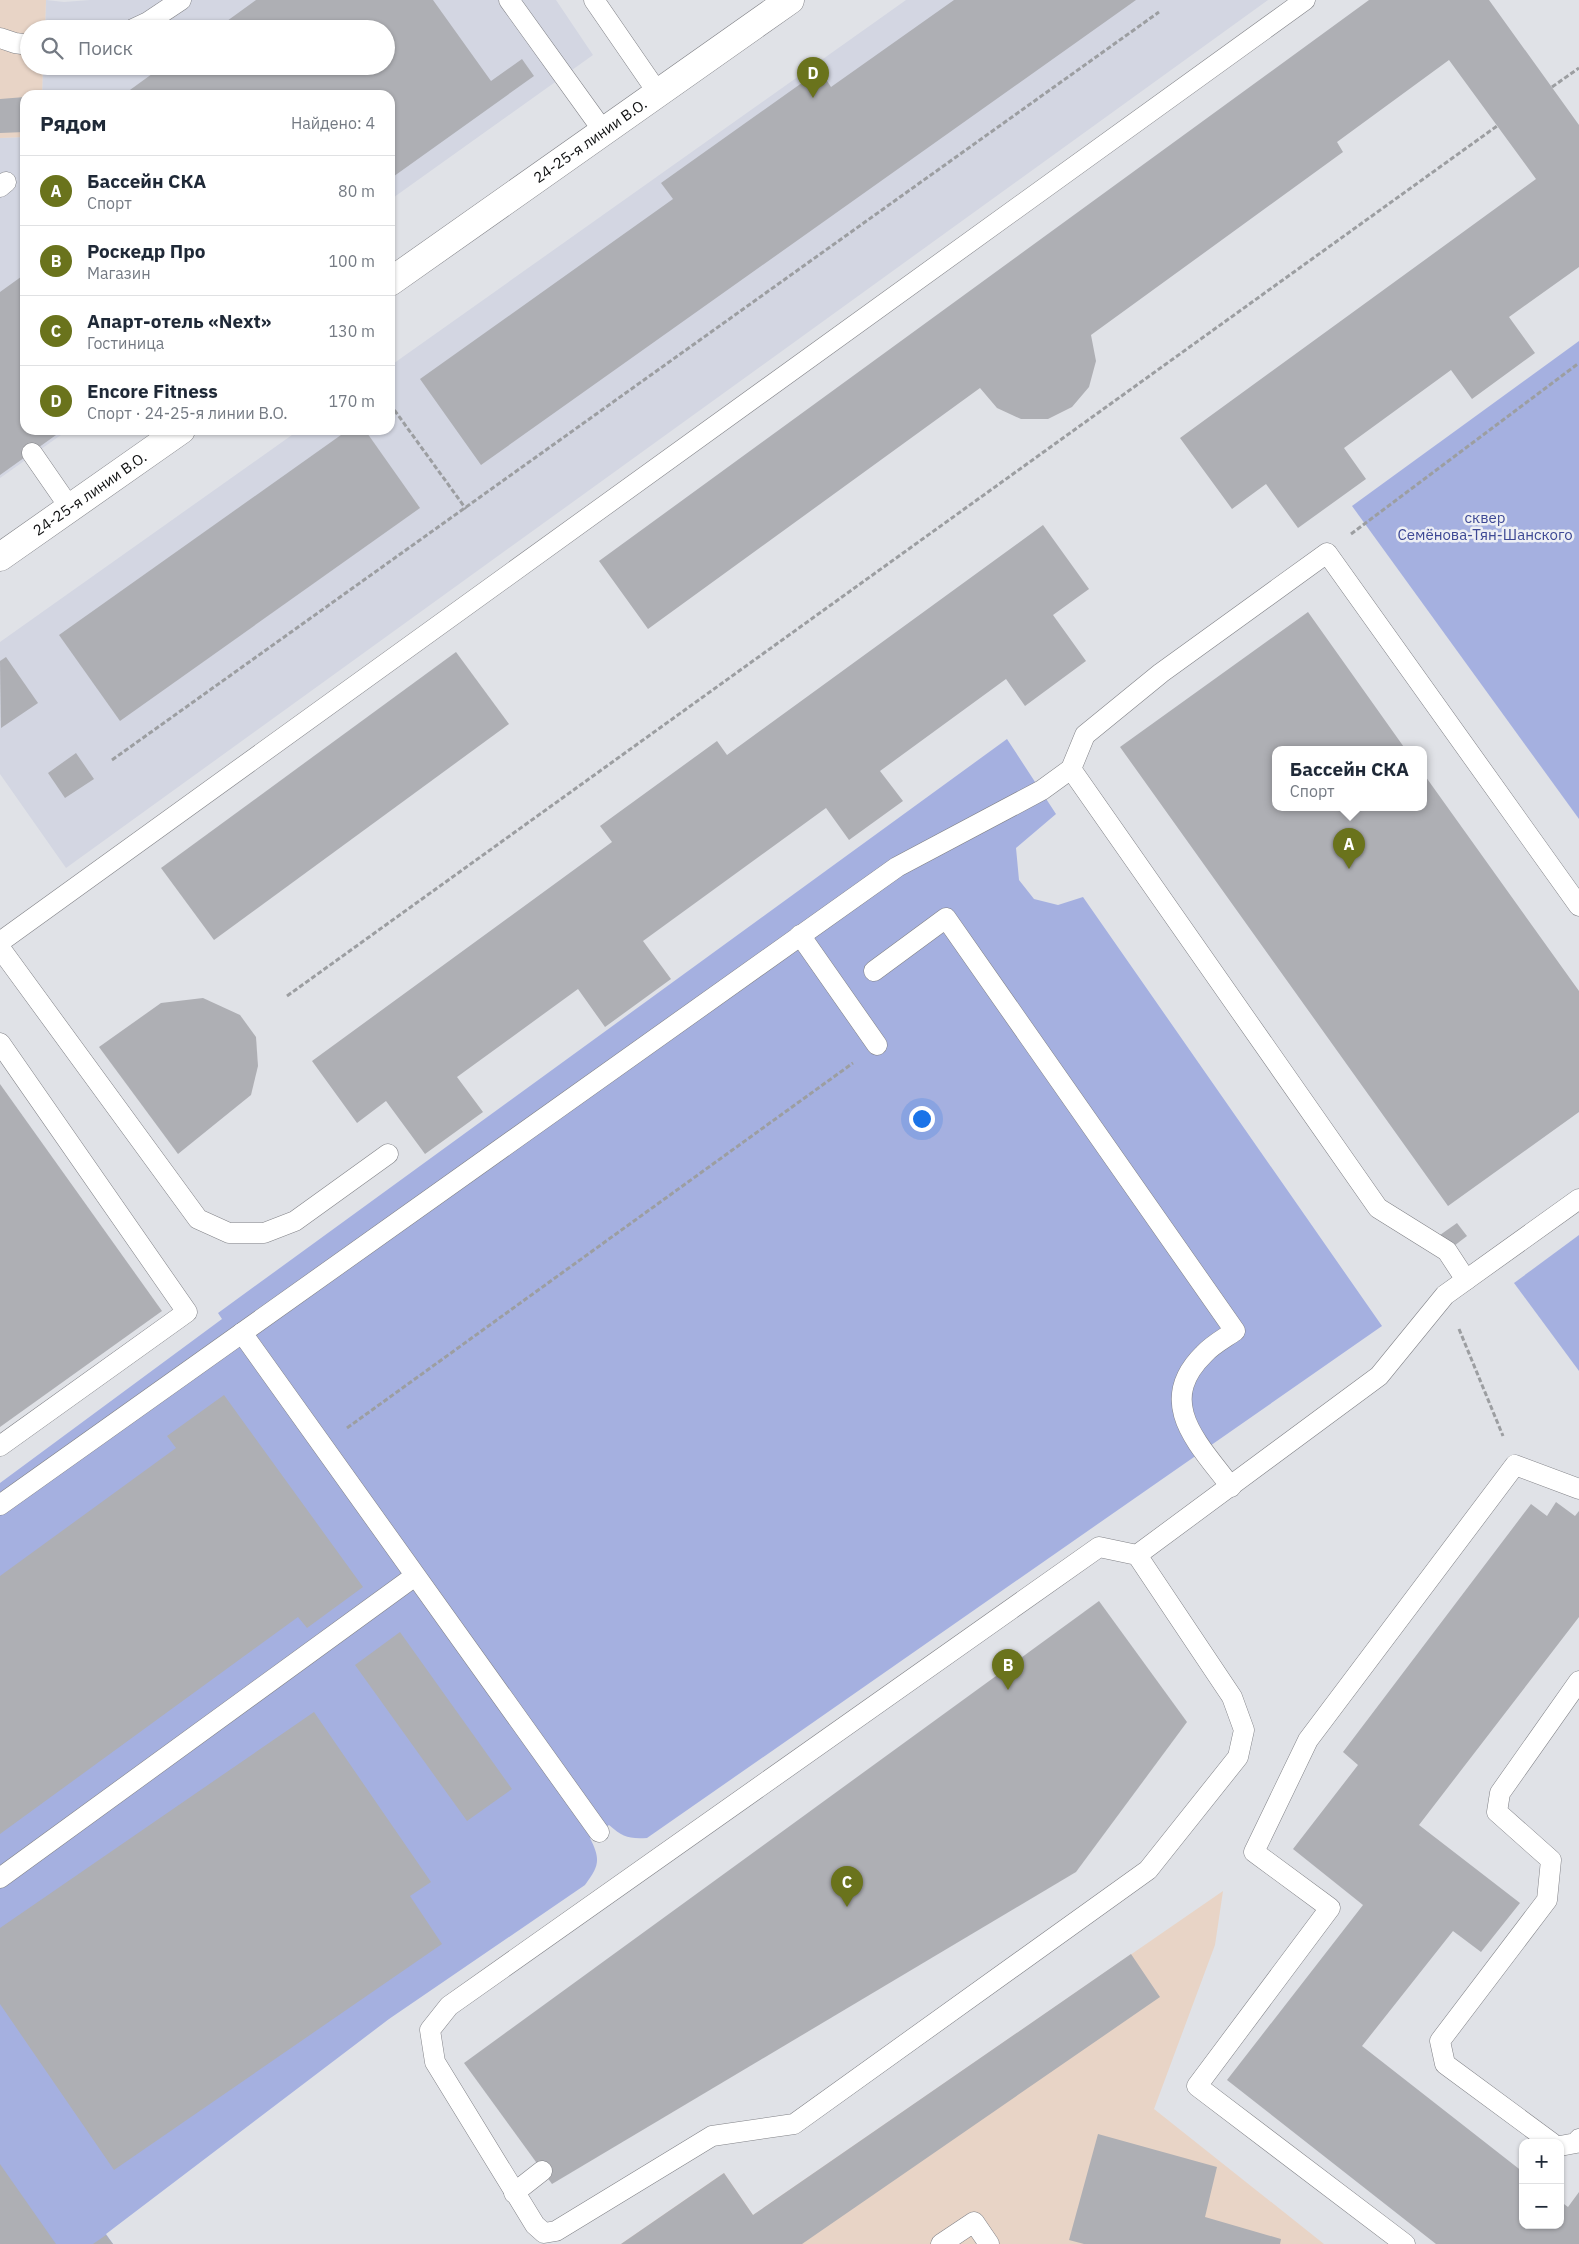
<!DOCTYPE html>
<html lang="ru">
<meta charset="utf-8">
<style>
:root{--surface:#fff;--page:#f2f2f3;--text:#1f2937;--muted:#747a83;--line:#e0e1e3;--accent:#6a731c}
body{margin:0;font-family:"IBM Plex Sans",sans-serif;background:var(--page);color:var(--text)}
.controls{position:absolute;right:15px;bottom:15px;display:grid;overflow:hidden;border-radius:10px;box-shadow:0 1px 4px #0004}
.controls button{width:45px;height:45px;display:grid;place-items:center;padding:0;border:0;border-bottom:1px solid var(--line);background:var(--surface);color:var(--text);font:25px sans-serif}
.you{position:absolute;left:921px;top:1118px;width:18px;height:18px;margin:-12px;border:4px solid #fff;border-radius:50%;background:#1a73e8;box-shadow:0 0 0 8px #1a73e833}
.badge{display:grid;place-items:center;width:32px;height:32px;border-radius:50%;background:var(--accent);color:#fff;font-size:16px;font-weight:700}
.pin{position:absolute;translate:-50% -41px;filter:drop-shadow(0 1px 2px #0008)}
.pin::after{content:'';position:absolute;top:26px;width:18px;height:15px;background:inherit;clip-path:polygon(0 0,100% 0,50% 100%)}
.popup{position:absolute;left:1272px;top:746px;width:155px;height:65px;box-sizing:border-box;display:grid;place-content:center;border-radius:10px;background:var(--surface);filter:drop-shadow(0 1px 4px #0005);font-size:16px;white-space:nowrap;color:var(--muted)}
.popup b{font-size:19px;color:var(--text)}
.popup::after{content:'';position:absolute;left:50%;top:100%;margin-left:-10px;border:10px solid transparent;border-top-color:var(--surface)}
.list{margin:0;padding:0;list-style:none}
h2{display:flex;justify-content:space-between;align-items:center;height:65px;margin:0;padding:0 20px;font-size:21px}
h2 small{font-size:16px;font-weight:400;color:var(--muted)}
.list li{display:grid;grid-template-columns:32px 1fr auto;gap:15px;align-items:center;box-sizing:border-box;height:70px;padding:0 20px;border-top:1px solid var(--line)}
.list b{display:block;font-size:19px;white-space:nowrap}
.list p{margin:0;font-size:16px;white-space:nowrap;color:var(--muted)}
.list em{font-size:16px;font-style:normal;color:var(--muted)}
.icon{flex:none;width:28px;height:28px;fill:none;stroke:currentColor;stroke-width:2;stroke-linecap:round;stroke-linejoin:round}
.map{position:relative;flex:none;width:1579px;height:2244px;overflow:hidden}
.search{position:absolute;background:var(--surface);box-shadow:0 1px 4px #0004;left:20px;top:20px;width:375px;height:55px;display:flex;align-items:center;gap:12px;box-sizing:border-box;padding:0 18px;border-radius:28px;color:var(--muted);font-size:19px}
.panel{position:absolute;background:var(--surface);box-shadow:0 1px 4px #0004;left:20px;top:90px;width:375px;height:345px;border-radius:15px}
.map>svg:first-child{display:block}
.built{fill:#d3d6e2}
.industrial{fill:#e8d4c6}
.green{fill:#a5b0e0}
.building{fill:#aeafb4}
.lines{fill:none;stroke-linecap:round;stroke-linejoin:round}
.service-casing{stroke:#818287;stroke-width:21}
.minor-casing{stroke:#818287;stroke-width:29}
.path{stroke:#9c9ea1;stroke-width:3;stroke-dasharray:5 2.5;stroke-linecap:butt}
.service{stroke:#fff;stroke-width:20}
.minor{stroke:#fff;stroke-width:28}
.labels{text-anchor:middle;stroke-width:5;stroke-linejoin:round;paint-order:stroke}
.street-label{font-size:15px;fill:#0e0f10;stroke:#edeff4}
.park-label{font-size:15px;fill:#3d4894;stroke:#edeff4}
</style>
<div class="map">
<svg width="1579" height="2244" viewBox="0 0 1579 2244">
<rect width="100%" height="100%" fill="#e0e2e7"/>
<!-- built -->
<g class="built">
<polygon points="46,0 64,2 90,0 556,0 593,55 390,200 390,95 42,95 43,66 386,66 386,29 45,29"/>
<polygon points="906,0 1268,0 66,868 0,774 0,642 299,430 390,430 390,366"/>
<polygon points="25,137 25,430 68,430 0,478 0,138"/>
</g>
<!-- industrial -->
<g class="industrial">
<polygon points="0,0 46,0 45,29 29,29 29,66 43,66 42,95 25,95 25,137 0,138"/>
<polygon points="1223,1891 1215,1945 1154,2109 1324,2244 621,2244 724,2173 753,2215"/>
</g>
<!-- green -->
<g class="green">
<polygon points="1579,341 1579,819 1352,506"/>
<path d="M 1007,739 L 1056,814 L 1016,848 L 1019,880 L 1034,899 L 1058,905 L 1083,897 L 1382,1326 L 647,1838 C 628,1839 623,1837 609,1825 L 590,1838 C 601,1860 599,1866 585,1885 L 389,2019 L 106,2234 L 113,2244 L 0,2244 L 0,1483 L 222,1319 L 218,1313 Z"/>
<polygon points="1579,1235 1579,1371 1514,1283"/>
</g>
<!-- building -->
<g class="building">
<polygon points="256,0 433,0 491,81 522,59 534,76 390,179 390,95 123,95 163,66 386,66 386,29 216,29"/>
<polygon points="954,0 1136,0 481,465 420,379 673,199 661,183 820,70 831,87"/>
<polygon points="1369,0 1489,0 1579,125 1579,267 1509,317 1535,353 1472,399 1451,370 1344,448 1366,479 1298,528 1266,484 1232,509 1180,438 1536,179 1449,60 1337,142 1343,152 1091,335 1096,361 1089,387 1072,407 1048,419 1021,419 997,408 980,388 648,629 599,561"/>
<polygon points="25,97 25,132 0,133 0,99"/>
<polygon points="25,274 25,430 63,430 0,475 0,292"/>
<polygon points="348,430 365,430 420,508 120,721 59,635"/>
<polygon points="1043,525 1089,589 1053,615 1086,661 1025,706 1006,679 880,771 903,801 849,840 826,808 643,941 671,979 605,1027 578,989 457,1077 483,1112 425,1154 386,1101 357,1123 312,1061 612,842 600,826 717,741 727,755"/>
<polygon points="1308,612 1406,750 1275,750 1275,808 1423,808 1423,773 1579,991 1579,1112 1448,1206 1120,747"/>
<polygon points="456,652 509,724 214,940 161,868"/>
<polygon points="6,657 38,703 1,728 0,661"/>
<polygon points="76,753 94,779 65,798 48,773"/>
<polygon points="203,998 240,1015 256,1037 258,1066 251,1095 178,1154 99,1047 161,1003"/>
<polygon points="0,1084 162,1311 0,1427"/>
<polygon points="1457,1223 1467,1236 1450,1249 1440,1235"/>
<polygon points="224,1395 363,1587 307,1628 298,1617 0,1834 0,1576 176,1448 167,1436"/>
<polygon points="1556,1502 1575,1516 1579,1511 1579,1617 1419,1825 1520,1903 1481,1952 1453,1931 1362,2046 1523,2172 1523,2225 1560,2225 1560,2201 1568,2207 1579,2192 1579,2244 1436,2244 1227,2080 1363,1905 1293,1849 1358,1765 1343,1752 1531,1504 1547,1516"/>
<polygon points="1099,1601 1187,1722 1076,1872 552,2184 464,2063"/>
<polygon points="400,1632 512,1789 467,1821 355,1665"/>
<polygon points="314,1712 431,1882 410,1896 442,1944 114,2170 0,2004 0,1928"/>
<polygon points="1131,1954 1160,1997 802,2244 621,2244 724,2173 753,2215"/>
<polygon points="1098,2134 1217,2167 1205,2217 1281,2239 1280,2244 1084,2244 1069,2240"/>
<polygon points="0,2164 56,2244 0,2244"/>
<polygon points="106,2235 113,2244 93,2244"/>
</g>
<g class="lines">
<defs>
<g id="service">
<polyline points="509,0 604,132"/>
<polyline points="594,0 658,93"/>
<polyline points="133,29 148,22 181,0"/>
<polyline points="0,38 15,43 29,45"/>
<polyline points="0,187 6,182"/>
<polyline points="32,453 70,508"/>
<polyline points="800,935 877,1045"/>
<polyline points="0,942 1305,0"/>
<polyline points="0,948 198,1219 229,1233 264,1233 295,1221 388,1154"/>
<path d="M 874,971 L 946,918 L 1235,1331 C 1225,1338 1212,1345 1204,1354 C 1154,1403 1199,1444 1231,1487"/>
<polyline points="0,1043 187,1312 0,1446"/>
<polyline points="1466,1280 1447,1251 1378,1208 1071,769 1085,735 1161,673 1327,553 1579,906"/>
<polyline points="242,1333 599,1832"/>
<polyline points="0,1505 897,867 1042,790 1071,769"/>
<polyline points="1137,1555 1232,1697 1244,1730 1238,1757 1148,1870 794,2124 712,2136 556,2231 544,2233 535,2225 435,2062 430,2030 449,2006 1099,1547 1137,1555 1379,1376 1445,1295 1579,1199"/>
<polyline points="0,1878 415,1576"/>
<polyline points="1552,2143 1445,2064 1440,2041 1547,1900 1551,1860 1497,1812 1500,1793 1579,1681"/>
<polyline points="1560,2146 1576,2143 1579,2139"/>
<polyline points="514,2193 542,2171"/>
<polyline points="941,2244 974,2222 989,2244"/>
<polyline points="1405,2244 1197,2086 1330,1908 1254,1852 1308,1740 1515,1465 1579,1489"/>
</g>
<g id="minor">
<path id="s1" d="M 390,282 L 790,0"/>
<path id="s2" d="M 0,557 L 181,430"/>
</g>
</defs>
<!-- service casing -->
<use href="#service" class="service-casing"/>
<!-- minor casing -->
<use href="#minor" class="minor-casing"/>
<!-- path -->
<g class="path">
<polyline points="1552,87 1579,68"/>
<polyline points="390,404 466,509"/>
<polyline points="1351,534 1579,363"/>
<polyline points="112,760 1159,12"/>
<polyline points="287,996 1497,126"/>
<polyline points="1459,1329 1503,1436"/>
<polyline points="347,1428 853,1063"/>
</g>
<!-- service -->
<use href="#service" class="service"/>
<!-- minor -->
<use href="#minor" class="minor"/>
</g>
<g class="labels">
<!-- street labels -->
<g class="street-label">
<text dy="5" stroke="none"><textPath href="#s1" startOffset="245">24-25-я линии В.О.</textPath></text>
<text dy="5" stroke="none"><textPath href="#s2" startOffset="110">24-25-я линии В.О.</textPath></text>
</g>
<!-- park labels -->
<g class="park-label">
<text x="1485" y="523">сквер<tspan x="1485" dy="17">Семёнова-Тян-Шанского</tspan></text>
</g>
</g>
</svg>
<div class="controls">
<button>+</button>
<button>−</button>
</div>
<div class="you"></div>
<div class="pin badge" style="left:1349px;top:869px">A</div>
<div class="popup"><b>Бассейн СКА</b>Спорт</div>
<div class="pin badge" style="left:1008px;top:1690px">B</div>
<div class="pin badge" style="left:847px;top:1907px">C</div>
<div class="pin badge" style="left:813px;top:98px">D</div>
<div class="search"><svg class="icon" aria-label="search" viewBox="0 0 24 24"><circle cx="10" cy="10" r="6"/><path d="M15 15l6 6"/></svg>Поиск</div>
<section class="panel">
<h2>Рядом<small>Найдено: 4</small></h2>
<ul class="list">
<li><span class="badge">A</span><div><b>Бассейн СКА</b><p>Спорт</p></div><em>80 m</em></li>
<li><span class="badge">B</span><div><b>Роскедр Про</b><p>Магазин</p></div><em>100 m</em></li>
<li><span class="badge">C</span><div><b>Апарт-отель «Next»</b><p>Гостиница</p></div><em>130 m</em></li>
<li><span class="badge">D</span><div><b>Encore Fitness</b><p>Спорт · 24-25-я линии В.О.</p></div><em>170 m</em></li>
</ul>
</section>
</div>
